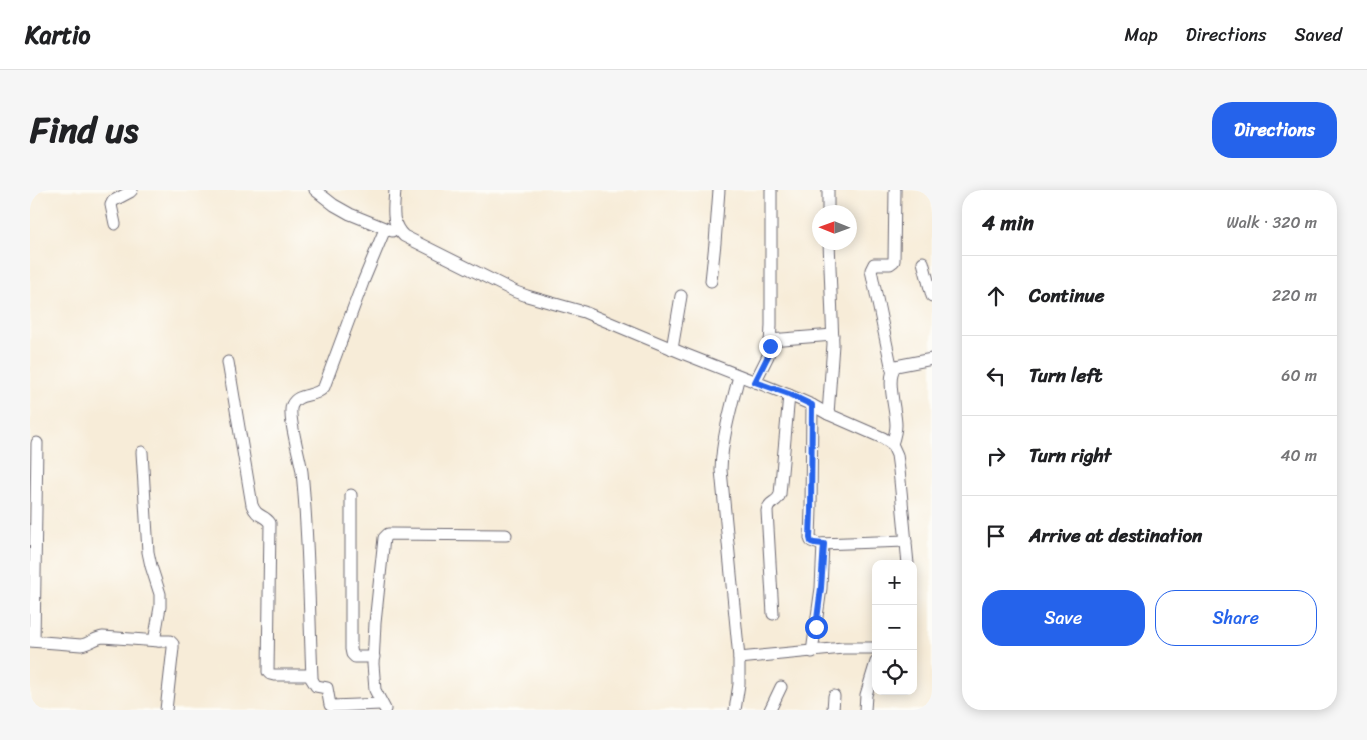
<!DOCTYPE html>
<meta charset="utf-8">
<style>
:root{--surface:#fff;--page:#f6f6f6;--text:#202124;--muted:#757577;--line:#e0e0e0;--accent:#2563eb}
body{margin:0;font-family:Sriracha,sans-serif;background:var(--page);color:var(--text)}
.controls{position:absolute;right:15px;bottom:15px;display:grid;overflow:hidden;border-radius:10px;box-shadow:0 2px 12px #0003}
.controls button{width:45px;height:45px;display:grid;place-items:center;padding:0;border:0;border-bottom:1px solid var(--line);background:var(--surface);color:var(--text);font:25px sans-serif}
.compass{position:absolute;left:782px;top:15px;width:45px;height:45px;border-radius:50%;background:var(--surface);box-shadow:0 2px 12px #0003;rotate:271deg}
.stop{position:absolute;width:15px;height:15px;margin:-11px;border:4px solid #2563eb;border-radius:50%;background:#fff}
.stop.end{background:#2563eb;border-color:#fff;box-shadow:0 1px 5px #0008}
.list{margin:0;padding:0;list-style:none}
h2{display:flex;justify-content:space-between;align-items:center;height:65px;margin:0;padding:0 20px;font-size:21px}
h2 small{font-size:16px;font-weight:400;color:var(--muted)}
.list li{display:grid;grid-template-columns:32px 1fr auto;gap:15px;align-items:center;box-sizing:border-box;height:80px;padding:0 20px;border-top:1px solid var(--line)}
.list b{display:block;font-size:19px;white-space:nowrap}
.list em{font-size:16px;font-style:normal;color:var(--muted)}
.actions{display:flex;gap:10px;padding:15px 20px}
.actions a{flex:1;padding:11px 0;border:1px solid var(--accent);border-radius:20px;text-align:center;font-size:18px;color:var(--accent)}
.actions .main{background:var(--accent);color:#fff}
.icon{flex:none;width:28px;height:28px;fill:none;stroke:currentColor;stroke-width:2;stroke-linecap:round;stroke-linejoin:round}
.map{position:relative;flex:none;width:902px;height:520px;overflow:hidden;border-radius:20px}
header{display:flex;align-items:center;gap:30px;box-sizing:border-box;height:70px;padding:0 25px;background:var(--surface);border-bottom:1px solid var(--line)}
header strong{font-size:24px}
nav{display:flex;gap:28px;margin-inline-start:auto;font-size:18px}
.intro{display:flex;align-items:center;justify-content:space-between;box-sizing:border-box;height:120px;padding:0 30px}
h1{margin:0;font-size:35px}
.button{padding:12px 22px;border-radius:20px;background:var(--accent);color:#fff;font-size:18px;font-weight:700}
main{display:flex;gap:30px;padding:0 30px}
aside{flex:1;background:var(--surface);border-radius:20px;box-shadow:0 2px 12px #0003}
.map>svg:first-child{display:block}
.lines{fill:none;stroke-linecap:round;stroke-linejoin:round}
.minor-casing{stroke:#6d6972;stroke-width:13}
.minor{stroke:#fff;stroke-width:11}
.route{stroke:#2563eb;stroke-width:6}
</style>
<header>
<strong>Kartio</strong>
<nav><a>Map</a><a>Directions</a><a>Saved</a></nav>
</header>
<div class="intro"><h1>Find us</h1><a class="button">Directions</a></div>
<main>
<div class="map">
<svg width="902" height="520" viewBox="0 0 902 520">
<rect width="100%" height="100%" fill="#fdfcf7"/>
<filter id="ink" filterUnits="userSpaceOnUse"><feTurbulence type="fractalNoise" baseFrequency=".02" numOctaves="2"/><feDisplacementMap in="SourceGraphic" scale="10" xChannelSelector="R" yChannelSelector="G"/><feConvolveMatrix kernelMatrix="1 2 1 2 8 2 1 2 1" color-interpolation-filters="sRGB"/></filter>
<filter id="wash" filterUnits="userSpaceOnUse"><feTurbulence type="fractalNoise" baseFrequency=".0096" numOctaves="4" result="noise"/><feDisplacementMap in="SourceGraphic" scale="20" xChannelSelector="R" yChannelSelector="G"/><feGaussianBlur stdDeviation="1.12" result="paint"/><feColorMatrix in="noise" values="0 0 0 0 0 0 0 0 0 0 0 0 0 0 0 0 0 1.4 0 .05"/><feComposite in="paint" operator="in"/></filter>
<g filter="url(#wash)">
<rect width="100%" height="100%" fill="#f7ecd8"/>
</g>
<g filter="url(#ink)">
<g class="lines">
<defs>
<g id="minor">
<polyline points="285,0 304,15 320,24 362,41"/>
<path d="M 365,0 C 364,18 360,33 374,46 L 486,102 L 497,106 L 554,122 L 657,165 L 759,205 L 782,215 L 798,224 L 853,248 L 862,254 L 867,265 L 869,280 L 878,374"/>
<polyline points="798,0 798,22"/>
<polyline points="85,34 81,15 83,11 100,2 102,0"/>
<polyline points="893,72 902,106"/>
<polyline points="681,91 685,53 689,0"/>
<polyline points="740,150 803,145"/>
<polyline points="642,159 651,106"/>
<path d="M 198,172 L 222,315 C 227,328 234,324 240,333 L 238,482 L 240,484 L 244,485 L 279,485 L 286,496 L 297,498 L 300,515 L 302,516 L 351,514"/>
<polyline points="862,180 841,80 844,74 860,74 864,71 865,0"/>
<polyline points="725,192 738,166 740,156 741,135 741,0"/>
<polyline points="782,215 781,319 780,348 781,351 789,354 876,351"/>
<polyline points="798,224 803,154 799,52"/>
<path d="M 862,254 C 864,248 866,242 866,235 C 866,219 855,187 866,176 L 902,169"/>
<polyline points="112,262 118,362 121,376 130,404 130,417 125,446 126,450 129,451 140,451 143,454 143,458 136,520"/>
<polyline points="321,305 321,459 322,464 325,467 344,467"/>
<path d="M 743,424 L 737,321 C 739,310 747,314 750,304 L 759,205"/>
<path d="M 0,451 L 51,455 C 59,454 65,448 73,447 L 129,451"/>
<polyline points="4,451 7,253"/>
<polyline points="782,462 791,398 793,354"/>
<polyline points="709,468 813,458 846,458"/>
<path d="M 282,487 C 279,419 279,350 272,282 C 270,267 257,225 262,215 C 268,202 286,208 294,197 L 333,92 L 355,39"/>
<polyline points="355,519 345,500 343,474 345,433 354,348 358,344 476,345"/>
<path d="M 705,520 L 709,494 L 709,468 L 691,280 C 692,248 701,217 709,186"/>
<polyline points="740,520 751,497"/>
<polyline points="803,520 804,506"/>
<polyline points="835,520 836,505 846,472"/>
</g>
</defs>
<!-- minor casing -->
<use href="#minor" class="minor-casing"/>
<!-- minor -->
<use href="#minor" class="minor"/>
</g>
</g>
<g class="lines" filter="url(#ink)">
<!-- route -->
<polyline class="route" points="740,156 738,166 725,192 759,204 782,215 781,320 780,348 781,352 784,353 794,354 791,398 786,437"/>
</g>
</svg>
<div class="controls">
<button>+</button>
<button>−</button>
<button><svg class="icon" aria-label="locate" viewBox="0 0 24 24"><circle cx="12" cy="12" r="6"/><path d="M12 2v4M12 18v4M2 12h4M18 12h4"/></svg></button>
</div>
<svg class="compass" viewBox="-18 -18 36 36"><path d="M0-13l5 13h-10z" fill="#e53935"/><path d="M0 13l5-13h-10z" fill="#757577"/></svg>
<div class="stop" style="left:786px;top:437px"></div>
<div class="stop end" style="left:740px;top:156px"></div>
</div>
<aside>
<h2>4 min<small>Walk · 320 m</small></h2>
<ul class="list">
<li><svg class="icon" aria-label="ahead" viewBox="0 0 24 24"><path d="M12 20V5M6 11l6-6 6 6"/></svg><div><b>Continue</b></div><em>220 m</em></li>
<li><svg class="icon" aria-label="left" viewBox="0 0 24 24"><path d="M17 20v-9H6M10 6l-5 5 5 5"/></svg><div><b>Turn left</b></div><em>60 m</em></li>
<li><svg class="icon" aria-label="right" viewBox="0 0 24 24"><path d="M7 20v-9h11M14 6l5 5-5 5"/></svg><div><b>Turn right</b></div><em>40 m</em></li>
<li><svg class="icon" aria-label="arrive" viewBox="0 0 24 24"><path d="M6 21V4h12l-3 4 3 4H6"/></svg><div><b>Arrive at destination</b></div></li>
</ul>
<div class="actions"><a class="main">Save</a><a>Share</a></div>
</aside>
</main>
